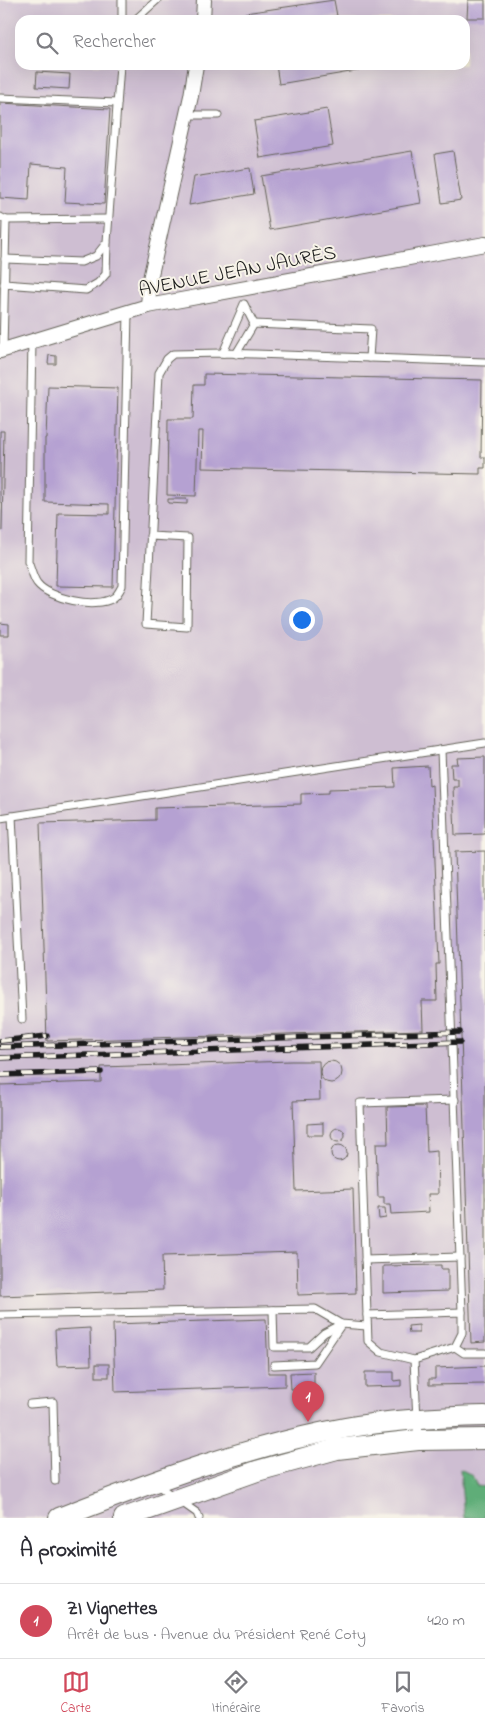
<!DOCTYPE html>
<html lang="fr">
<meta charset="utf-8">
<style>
:root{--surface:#fff;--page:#f2f2f3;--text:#2b2b33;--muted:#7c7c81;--line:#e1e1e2;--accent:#d1495b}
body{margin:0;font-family:"Indie Flower",sans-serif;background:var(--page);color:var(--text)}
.you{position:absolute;left:301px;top:619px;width:18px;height:18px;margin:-12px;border:4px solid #fff;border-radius:50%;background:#1a73e8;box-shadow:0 0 0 8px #1a73e833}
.badge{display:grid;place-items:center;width:32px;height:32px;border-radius:50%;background:var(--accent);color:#fff;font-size:16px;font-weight:700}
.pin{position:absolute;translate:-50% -41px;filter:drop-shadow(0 1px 2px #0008)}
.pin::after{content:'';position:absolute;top:26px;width:18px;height:15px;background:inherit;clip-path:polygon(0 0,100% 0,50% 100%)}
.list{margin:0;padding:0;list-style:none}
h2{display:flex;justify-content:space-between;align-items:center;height:65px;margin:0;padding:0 20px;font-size:21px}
h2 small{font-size:16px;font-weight:400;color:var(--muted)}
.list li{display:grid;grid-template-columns:32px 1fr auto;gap:15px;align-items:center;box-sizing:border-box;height:75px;padding:0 20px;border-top:1px solid var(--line)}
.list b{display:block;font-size:19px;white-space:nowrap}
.list p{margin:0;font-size:16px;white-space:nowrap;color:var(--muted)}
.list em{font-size:16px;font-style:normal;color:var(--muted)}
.icon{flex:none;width:28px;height:28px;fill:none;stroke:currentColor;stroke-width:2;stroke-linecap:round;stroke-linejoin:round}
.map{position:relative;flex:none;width:485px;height:1518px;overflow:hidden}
.search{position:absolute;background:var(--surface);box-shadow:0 5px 20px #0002;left:15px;right:15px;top:15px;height:55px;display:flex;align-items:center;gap:12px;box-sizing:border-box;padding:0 18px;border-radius:15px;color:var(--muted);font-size:19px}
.sheet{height:140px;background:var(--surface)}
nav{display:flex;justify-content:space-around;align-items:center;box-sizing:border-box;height:70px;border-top:1px solid var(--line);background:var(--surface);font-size:14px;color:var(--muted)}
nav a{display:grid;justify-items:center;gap:2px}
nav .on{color:var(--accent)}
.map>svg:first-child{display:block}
.industrial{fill:#cebed2;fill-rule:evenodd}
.forest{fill:#5fad78;stroke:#3e644a}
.building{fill:#b5a1d2}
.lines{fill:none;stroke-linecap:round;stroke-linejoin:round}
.service-casing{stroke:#656359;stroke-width:9}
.minor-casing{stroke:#656359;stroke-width:16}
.secondary-casing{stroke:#656359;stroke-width:22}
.service{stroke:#fff;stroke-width:7}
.minor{stroke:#fff;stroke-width:14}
.secondary{stroke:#fff;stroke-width:20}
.rail-casing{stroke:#1c1c1c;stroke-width:5.5}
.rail{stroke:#f7f3e8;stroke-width:4;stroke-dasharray:11;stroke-linecap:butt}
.labels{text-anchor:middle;stroke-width:4;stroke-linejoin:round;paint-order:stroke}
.street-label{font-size:20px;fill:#1c1c1c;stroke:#f7f3e8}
</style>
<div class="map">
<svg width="485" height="1518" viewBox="0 0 485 1518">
<rect width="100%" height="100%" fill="#f7f3e8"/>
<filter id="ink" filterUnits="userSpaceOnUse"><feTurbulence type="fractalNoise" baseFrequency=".02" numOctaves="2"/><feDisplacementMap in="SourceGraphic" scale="10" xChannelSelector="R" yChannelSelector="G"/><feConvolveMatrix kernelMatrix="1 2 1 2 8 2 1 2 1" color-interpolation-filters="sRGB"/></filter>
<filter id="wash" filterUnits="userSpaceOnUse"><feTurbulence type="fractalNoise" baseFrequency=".0096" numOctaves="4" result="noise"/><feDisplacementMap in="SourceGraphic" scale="20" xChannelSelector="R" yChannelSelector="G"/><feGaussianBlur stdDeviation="1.12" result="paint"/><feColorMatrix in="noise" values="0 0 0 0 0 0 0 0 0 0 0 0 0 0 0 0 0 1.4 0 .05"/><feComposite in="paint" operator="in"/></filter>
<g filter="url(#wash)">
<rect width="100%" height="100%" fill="#ece7cb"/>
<!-- industrial -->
<path class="industrial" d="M 0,0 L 485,0 L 485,1518 L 0,1518 ZM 20,20 L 465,20 L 465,65 L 20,65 Z"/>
<!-- forest -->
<polygon class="forest" points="460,1469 472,1475 477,1486 485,1487 485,1518 464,1518"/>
<g id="blocks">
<!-- building -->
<g class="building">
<polygon points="334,0 337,16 308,20 246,20 245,13"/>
<polygon points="468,0 485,0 485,18 467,18"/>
<polygon points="276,65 361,65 362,70 279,84"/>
<polygon points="37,72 70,74 69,89 36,87"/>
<polygon points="0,103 110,109 104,204 65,202 67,167 31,164 29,200 0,198"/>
<polygon points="327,109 333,146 260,158 254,121"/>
<polygon points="412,151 421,203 270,230 261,176"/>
<polygon points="453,151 461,200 442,203 435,154"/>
<polygon points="250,168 254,194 189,205 194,177"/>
<polygon points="49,355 56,356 56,364 48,364"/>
<polygon points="204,374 482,380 481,457 485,457 485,468 480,468 480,474 202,468 203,431 198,431 196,496 167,495 168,419 193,419 194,385 204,385"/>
<polygon points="48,386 118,388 113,587 56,586 58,513 109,514 109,504 45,502 45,438 46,438"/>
<polygon points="0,431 4,431 2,531 0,531"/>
<polygon points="168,499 187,499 187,504 168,503"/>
<polygon points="0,623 9,624 9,635 0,635"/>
<polygon points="485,757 485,834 455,835 453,787 458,787 458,779 452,779 451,764 458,764 457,758"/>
<polygon points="428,766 429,786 432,785 439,964 436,964 437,1001 422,1001 423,1030 47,1041 40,823 155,820 155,808 301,804 301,794 329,793 329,789 395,787 394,768"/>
<polygon points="485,851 485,1342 471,1343 455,852"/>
<circle cx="331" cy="1072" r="11"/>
<polygon points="291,1061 319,1061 320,1100 293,1101 296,1191 353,1189 356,1293 298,1295 297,1252 162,1256 163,1290 0,1296 0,1085 101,1082 101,1067"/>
<polygon points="425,1106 427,1152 437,1151 438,1194 428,1194 429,1212 391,1214 390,1204 384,1204 384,1197 378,1197 376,1144 388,1144 387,1107"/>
<polygon points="323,1123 323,1135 307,1135 307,1124"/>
<circle cx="338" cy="1135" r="7"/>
<circle cx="339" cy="1153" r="8"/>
<polygon points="378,1208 385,1208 386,1218 379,1219"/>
<polygon points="441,1265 441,1269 448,1269 448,1291 383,1293 383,1266"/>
<polygon points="266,1319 268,1373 285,1373 285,1386 115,1392 113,1324"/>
<polygon points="419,1325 419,1333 409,1333 408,1326"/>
<polygon points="90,1328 91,1365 57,1366 55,1330"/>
<rect x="96" y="1364" width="13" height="13"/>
<polygon points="485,1366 485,1384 429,1385 429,1379 435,1379 435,1368"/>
<polygon points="314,1372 314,1388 291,1389 290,1373"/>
<polygon points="365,1372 394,1372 394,1381 401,1380 401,1386 365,1387"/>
</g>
</g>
</g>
<g filter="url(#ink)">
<use href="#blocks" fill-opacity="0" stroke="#656359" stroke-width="1"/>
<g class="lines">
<defs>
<g id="service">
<polyline points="122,0 122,20"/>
<polyline points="135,20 157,0"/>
<polyline points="0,98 117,103"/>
<polyline points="187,115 218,115"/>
<polyline points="0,217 6,220 3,350"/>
<polyline points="6,220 108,219"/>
<polyline points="5,259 81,262 96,256 107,242 120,65"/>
<polyline points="4,284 86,290 98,283 106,274 107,243"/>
<path d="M 32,341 L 28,561 C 31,568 33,578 37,583 C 49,599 96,609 113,598 C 117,596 120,590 122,586 L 128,312"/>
<polyline points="223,353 244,304 254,324"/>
<polyline points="236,354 254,324 371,329 369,358"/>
<polyline points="150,536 188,538 187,627 146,624 159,373 167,359 173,354 223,353 485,362"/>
<polyline points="441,750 462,1312"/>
<polyline points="12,816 22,1019"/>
<polyline points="0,818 485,743"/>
<polyline points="365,1260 460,1257"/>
<polyline points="273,1310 274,1347 309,1347 324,1333 341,1324"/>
<polyline points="0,1315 315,1309 341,1324 367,1326"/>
<polyline points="367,1315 360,1103 455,1100"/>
<polyline points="455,1347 464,1353 485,1353"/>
<polyline points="414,1360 381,1352 368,1341 367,1315 462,1312 462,1333 455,1347 414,1360 418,1439"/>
<polyline points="274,1365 315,1363 341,1325"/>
<polyline points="30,1404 53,1402 55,1481"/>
<polyline points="157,1485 197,1513 199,1518"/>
</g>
<g id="minor">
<polyline points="203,20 204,0"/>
<polyline points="148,306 150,279 191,96 196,65"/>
<polyline points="0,351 148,306 485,244"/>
</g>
<g id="secondary">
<path d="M 59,1518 C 151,1482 247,1446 345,1428 C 391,1420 439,1417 485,1416"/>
<polyline points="124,1518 257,1471 337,1449 418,1440 485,1439"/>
</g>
</defs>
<!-- service casing -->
<use href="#service" class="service-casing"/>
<!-- minor casing -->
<use href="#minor" class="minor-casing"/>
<!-- secondary casing -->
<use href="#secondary" class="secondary-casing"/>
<!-- service -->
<use href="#service" class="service"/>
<!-- minor -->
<use href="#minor" class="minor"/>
<!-- secondary -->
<use href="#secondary" class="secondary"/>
<defs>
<g id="rail">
<polyline points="0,1041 47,1036"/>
<polyline points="0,1047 460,1032"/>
<polyline points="0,1058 460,1042"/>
<polyline points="0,1075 101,1072"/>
</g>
</defs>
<!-- rail casing -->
<use href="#rail" class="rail-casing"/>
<!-- rail -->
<use href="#rail" class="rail"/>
</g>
</g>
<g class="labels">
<!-- street labels -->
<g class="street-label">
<text transform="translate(237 270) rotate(-11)" y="7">AVENUE JEAN JAURÈS</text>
</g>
</g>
</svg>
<div class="you"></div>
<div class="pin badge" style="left:308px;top:1422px">1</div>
<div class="search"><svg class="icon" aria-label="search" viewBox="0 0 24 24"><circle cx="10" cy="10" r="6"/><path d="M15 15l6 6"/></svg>Rechercher</div>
</div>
<section class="sheet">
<h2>À proximité<small></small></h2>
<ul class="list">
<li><span class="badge">1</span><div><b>ZI Vignettes</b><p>Arrêt de bus · Avenue du Président René Coty</p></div><em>420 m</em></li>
</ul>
</section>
<nav>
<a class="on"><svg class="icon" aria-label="map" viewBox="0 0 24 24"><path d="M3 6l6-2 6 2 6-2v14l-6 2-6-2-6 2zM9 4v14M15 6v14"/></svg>Carte</a>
<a><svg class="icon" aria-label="directions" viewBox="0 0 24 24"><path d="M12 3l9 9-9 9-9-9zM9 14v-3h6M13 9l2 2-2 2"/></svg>Itinéraire</a>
<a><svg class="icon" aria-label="saved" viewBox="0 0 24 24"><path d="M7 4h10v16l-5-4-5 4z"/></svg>Favoris</a>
</nav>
